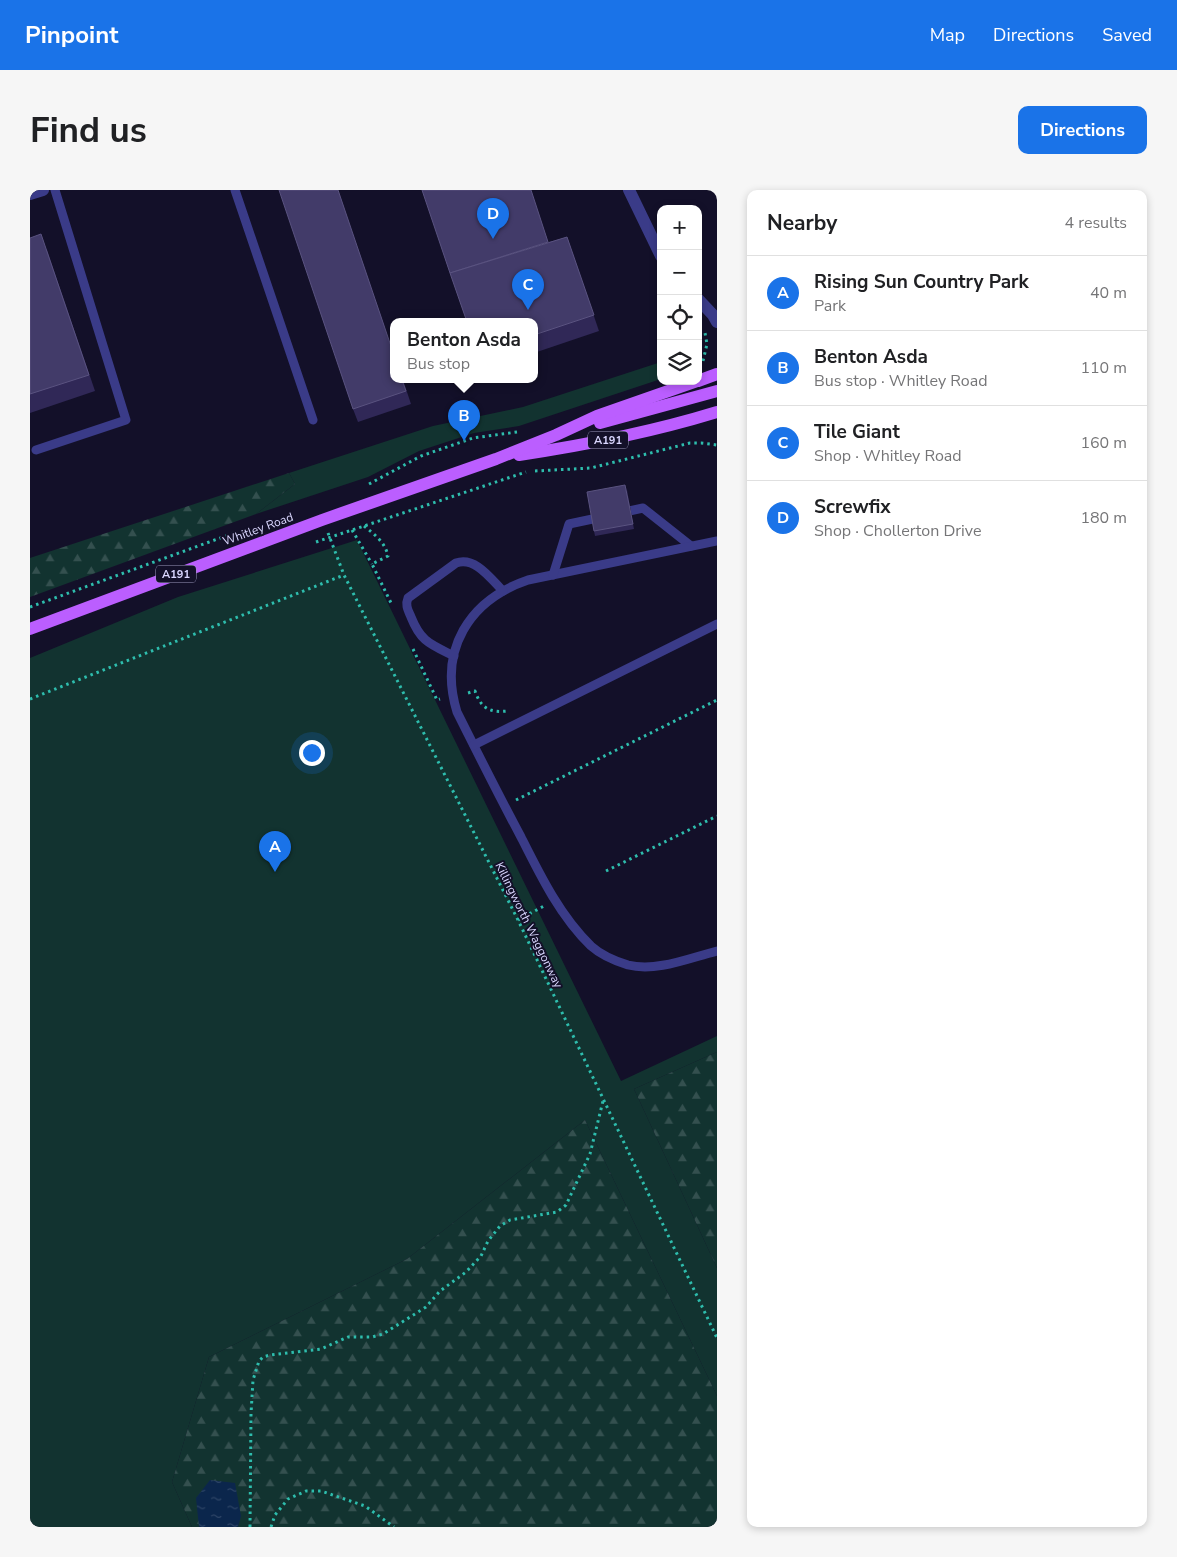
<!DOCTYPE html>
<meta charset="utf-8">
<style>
:root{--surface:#fff;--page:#f6f6f6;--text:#202124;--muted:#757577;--line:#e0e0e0;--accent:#1a73e8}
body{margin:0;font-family:"Nunito Sans",sans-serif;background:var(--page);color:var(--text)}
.controls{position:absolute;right:15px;top:15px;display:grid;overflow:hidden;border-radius:10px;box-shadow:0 2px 8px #0003}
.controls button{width:45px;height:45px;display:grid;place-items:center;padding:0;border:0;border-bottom:1px solid var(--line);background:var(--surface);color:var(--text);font:25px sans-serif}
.you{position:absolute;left:281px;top:562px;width:18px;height:18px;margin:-12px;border:4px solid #fff;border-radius:50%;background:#1a73e8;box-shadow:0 0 0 8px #1a73e833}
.badge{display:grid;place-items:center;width:32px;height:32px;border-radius:50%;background:var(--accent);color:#fff;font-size:16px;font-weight:700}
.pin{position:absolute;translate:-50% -41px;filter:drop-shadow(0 1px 2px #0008)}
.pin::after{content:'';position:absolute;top:26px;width:18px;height:15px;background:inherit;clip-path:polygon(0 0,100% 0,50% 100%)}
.popup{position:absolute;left:360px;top:128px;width:148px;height:65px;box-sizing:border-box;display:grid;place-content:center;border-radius:10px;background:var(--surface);filter:drop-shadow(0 1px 4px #0005);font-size:16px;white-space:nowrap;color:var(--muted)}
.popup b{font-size:19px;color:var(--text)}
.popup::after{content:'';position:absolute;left:50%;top:100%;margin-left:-10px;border:10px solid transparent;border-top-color:var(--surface)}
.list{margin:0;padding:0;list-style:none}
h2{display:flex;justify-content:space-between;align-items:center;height:65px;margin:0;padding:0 20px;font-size:21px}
h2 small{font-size:16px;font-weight:400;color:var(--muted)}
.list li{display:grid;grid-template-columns:32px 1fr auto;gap:15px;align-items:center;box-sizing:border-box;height:75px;padding:0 20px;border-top:1px solid var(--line)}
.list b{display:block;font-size:19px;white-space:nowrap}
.list p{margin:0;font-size:16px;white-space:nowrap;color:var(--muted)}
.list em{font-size:16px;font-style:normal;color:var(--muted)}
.icon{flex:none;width:28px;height:28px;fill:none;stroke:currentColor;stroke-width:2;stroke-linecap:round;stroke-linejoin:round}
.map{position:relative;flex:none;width:687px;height:1337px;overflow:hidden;border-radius:10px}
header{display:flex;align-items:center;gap:30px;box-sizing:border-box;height:70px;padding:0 25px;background:var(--accent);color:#fff}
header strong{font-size:24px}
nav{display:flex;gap:28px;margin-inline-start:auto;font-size:18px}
.intro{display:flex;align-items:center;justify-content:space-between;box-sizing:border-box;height:120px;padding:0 30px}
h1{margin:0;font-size:35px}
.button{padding:12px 22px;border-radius:10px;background:var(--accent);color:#fff;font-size:18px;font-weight:700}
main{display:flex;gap:30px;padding:0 30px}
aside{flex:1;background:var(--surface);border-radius:10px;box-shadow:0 2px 8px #0003}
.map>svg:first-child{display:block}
.green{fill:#123330}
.forest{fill:url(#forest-firs)}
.water{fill:url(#water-ripples)}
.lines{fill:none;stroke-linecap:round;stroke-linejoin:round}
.path{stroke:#2ebdad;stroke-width:3;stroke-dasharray:2.5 4;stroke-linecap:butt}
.lane{stroke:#3a3b88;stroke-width:9}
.street{stroke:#3a3b88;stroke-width:12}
.primary{stroke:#bb5eff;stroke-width:12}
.wall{fill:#302857}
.shaded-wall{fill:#1d173d}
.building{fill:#423b69;stroke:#5a5380}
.labels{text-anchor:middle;stroke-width:4;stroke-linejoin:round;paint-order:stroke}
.shield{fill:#131029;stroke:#9e9bbf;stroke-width:1}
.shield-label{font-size:11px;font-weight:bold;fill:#dad7ff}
.street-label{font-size:12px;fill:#dad7ff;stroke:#131029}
</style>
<header>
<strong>Pinpoint</strong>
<nav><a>Map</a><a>Directions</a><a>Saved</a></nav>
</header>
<div class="intro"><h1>Find us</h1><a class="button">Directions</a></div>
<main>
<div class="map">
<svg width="687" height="1337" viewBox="0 0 687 1337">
<defs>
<pattern id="forest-firs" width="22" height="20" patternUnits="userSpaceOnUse" patternTransform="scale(1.25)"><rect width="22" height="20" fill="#123330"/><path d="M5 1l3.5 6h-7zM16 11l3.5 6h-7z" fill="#34504f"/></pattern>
<pattern id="water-ripples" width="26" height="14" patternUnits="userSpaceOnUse" patternTransform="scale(1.25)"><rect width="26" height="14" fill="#0b264c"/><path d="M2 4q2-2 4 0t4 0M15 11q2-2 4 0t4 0" fill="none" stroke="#2e4567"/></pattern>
</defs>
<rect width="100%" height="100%" fill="#131029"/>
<!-- green -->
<g class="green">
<polygon points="631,172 631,189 489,236 444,243 389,261 338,287 226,324 265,294 259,283 403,236 493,217"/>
<polygon points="327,350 591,891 687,846 687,862 604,899 687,1078 687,1206 555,930 377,1069 179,1167 142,1292 162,1337 0,1337 0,468 148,407"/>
</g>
<!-- forest -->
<g class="forest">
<polygon points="259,283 265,294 226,324 0,407 0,368"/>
<polygon points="687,862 687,1078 604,899"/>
<polygon points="555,930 687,1206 687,1337 162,1337 142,1292 179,1167 377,1069"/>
</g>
<!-- water -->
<polygon class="water" points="180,1290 205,1293 211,1326 208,1337 169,1337 166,1308"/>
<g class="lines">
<!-- path -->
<g class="path">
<polyline points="673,171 677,154 675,143"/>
<polyline points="505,281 561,278 660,253 671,253 687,255"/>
<polyline points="339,294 391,266 443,248 487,242"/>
<path d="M 334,336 C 345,345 355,352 358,366 L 342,374 L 362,415"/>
<polyline points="322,340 342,374"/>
<polyline points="298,343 314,385 488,730 687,1148"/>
<polyline points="286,352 496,282"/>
<polyline points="0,417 204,343"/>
<polyline points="383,459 407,510 410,509"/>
<path d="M 438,503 L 445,501 C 451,518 459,523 478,521"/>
<polyline points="0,509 314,385"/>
<polyline points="486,610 687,510"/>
<polyline points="576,681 687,626"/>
<polyline points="488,730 514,716"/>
<polyline points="220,1337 221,1224 223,1190 229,1171 233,1167 240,1165 291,1159 318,1147 342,1147 353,1144 396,1117 410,1101 436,1082 451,1066 458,1051 470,1036 480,1030 527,1022 536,1015 560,964 573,911"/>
<polyline points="241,1337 245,1325 258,1309 276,1301 291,1301 335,1316 364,1337"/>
</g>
<!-- lane -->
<g class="lane">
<polyline points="205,0 283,230"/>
<polyline points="6,260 96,230 25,0"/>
<polyline points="590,323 613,318 661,356"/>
<path d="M 687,351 L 498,390 C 439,410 408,460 427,522 C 448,564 469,606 491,647 C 510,685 530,726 561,756 C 571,765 585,771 598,775 C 627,782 659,768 687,761"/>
<polyline points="523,385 539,334 572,327"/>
<path d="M 424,466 C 400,454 391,452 381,427 C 378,420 375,415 378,408 L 426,373 C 445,366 461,389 473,401"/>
<polyline points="444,555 687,434"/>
</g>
<!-- street -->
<g class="street">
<polyline points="599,0 631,66"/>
<polyline points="0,4 13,0"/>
<polyline points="668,109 683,125 687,132"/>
</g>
<!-- primary -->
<g class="primary">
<polyline points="668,191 687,184"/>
<polyline points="570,233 687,201"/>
<path d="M 489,265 C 556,255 622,242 687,222"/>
<polyline points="0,439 292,330 466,269 526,245 567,226 667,191"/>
</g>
</g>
<!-- wall -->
<g class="wall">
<polygon points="537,47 569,141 504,163 504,132 519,52"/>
<polygon points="0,48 17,60 65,201 0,223"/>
<polygon points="373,190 381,214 328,232 323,219"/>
<polygon points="597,300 604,339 565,346 564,341"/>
</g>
<!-- shaded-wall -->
<polygon class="shaded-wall" points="595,295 597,300 604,339 603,334"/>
<!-- building -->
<g class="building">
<polygon points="249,0 308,0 364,165 364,190 372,190 376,201 323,219"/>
<polygon points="392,0 501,0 518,52 420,83"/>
<polygon points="11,44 59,185 0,204 0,48"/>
<polygon points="537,47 564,125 504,145 504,132 437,132 420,83"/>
<polygon points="595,295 603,334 564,341 557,302"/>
</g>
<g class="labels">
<!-- shield labels -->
<g class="shield">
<rect x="558" y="241.5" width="40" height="17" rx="4"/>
<rect x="126" y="375.5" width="40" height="17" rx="4"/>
</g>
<g class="shield-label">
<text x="578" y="254">A191</text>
<text x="146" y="388">A191</text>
</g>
<!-- street labels -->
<g class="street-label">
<text transform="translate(228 339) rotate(-20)" y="4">Whitley Road</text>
<text transform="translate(499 735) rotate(64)" y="4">Killingworth Waggonway</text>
</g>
</g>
</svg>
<div class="controls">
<button>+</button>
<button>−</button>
<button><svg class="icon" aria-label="locate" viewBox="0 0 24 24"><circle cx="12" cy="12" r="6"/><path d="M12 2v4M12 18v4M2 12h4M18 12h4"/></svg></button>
<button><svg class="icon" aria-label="layers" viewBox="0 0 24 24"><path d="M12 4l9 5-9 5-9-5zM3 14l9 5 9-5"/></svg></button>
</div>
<div class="you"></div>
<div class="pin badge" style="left:245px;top:682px">A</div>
<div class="pin badge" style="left:434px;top:251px">B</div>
<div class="popup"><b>Benton Asda</b>Bus stop</div>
<div class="pin badge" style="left:498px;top:120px">C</div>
<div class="pin badge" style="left:463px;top:49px">D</div>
</div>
<aside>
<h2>Nearby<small>4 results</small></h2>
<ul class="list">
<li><span class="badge">A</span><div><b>Rising Sun Country Park</b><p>Park</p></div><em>40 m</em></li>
<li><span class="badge">B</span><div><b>Benton Asda</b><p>Bus stop · Whitley Road</p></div><em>110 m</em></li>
<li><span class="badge">C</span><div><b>Tile Giant</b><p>Shop · Whitley Road</p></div><em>160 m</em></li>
<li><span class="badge">D</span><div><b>Screwfix</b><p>Shop · Chollerton Drive</p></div><em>180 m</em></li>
</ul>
</aside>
</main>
